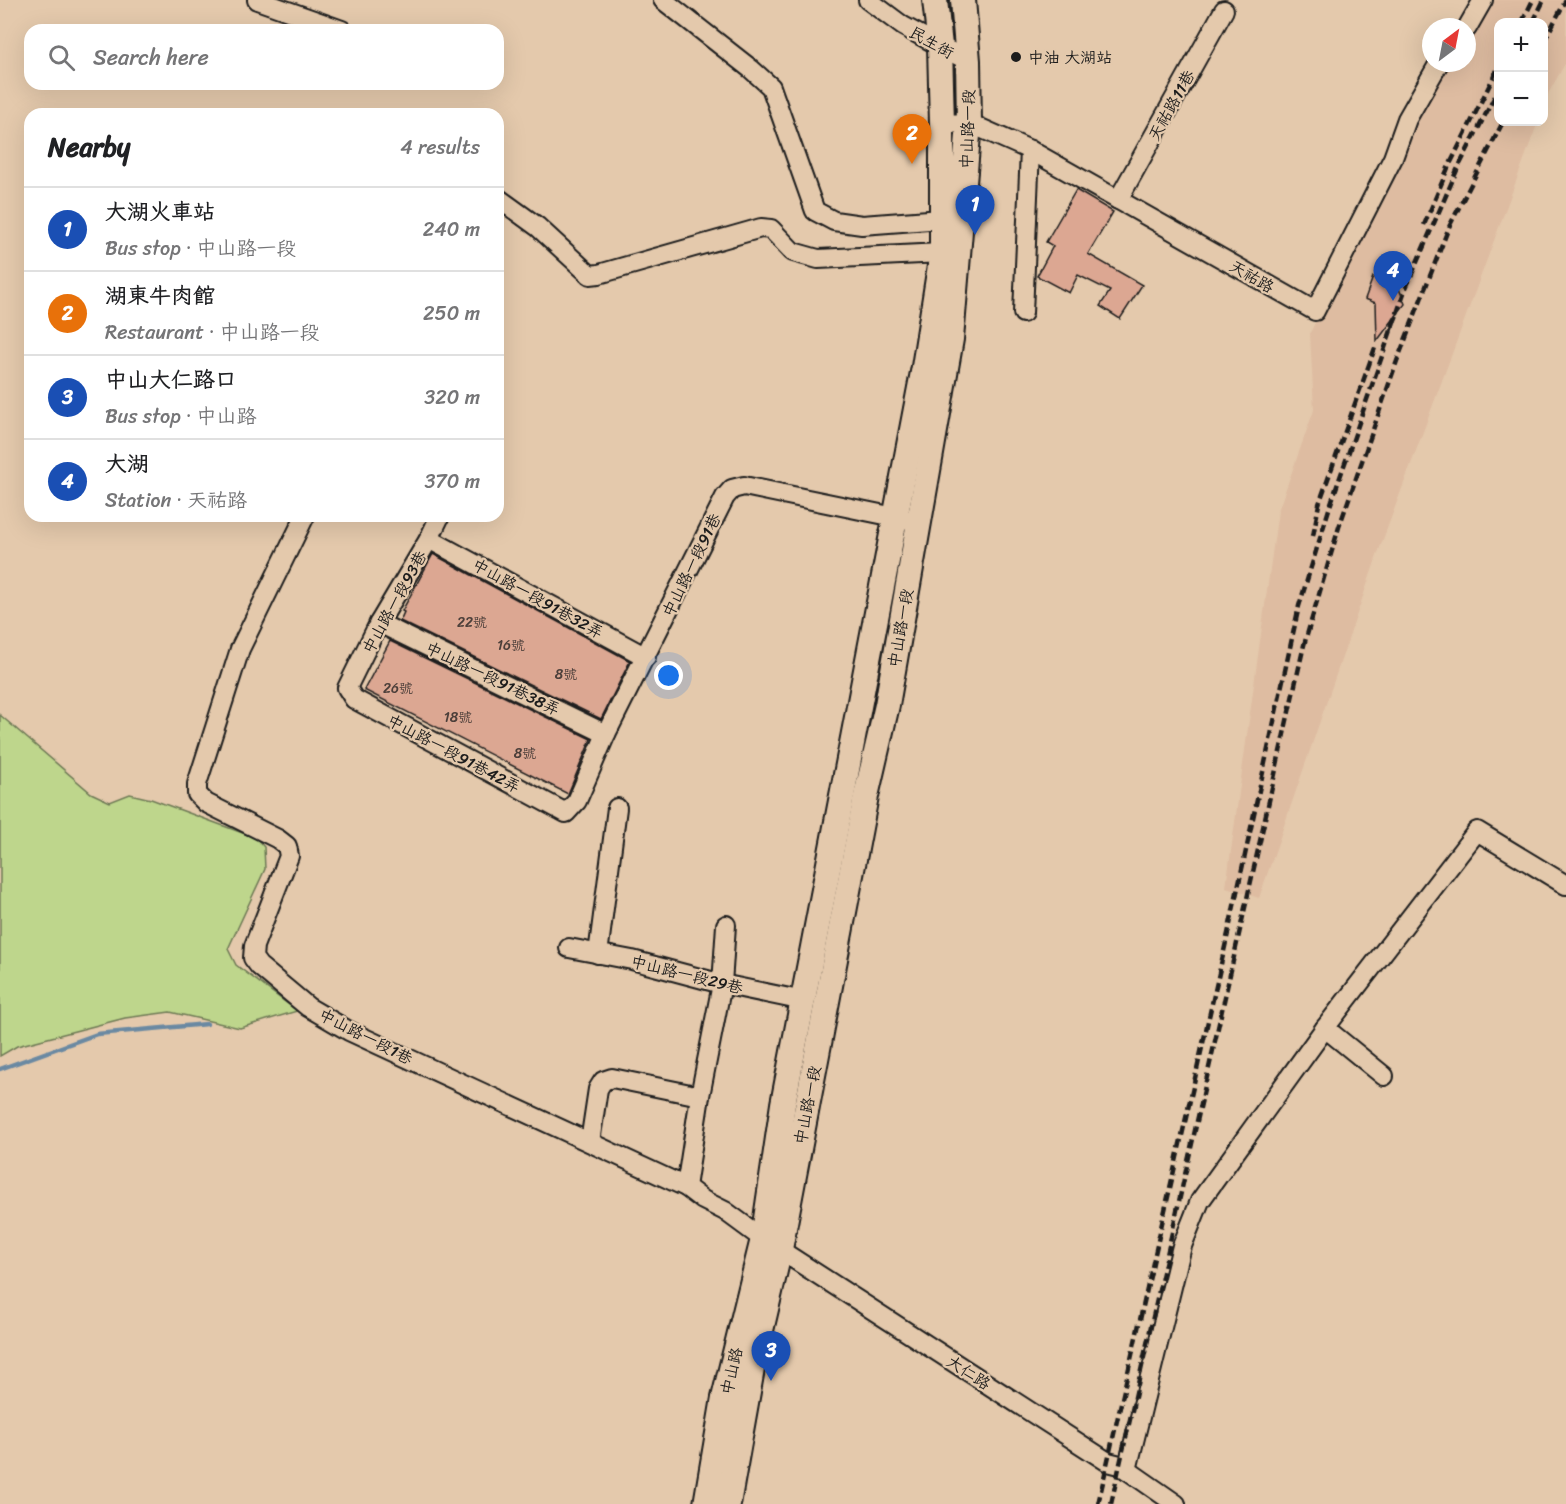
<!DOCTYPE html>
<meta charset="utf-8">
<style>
:root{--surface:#fff;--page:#f2f2f2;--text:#202124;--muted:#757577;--line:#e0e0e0;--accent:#1c1c1c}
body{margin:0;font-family:Sriracha,"LXGW WenKai TC",sans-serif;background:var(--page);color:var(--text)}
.controls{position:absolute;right:18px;top:18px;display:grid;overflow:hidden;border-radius:12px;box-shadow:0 6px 24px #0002}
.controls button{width:54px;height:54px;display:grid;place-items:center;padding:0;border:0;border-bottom:2px solid var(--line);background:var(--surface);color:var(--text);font:30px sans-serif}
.compass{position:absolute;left:1422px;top:18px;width:54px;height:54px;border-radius:50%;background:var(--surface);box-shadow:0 6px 24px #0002;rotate:32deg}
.you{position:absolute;left:669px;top:676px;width:21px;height:21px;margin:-15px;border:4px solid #fff;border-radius:50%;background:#1a73e8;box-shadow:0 0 0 9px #1a73e833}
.badge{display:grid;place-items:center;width:39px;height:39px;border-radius:50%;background:var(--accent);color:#fff;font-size:20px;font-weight:700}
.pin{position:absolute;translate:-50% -50px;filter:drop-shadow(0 2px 3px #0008)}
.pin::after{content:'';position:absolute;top:32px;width:21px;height:18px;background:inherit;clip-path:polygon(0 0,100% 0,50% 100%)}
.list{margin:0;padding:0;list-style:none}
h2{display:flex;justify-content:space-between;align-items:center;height:78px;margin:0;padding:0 24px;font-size:26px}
h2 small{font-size:20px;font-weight:400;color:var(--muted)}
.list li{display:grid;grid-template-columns:39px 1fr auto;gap:18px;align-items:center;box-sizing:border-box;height:84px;padding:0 24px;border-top:2px solid var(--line)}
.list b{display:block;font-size:22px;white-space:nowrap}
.list p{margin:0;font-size:20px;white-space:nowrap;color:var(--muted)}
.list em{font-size:20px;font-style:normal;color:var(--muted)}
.icon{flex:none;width:33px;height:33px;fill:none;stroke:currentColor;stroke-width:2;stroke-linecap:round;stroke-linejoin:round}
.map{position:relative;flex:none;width:1566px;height:1504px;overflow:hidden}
.search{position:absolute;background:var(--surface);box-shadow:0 6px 24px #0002;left:24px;top:24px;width:480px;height:66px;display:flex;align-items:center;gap:15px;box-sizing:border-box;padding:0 21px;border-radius:18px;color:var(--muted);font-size:22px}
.panel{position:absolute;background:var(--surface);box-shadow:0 6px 24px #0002;left:24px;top:108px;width:480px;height:414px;border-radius:18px}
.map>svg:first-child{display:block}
.built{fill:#debca1}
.green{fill:#bed68c;stroke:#6d7954;stroke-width:1.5}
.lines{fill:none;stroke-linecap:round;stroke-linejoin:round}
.stream{stroke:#6b89a2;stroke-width:4.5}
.building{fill:#dca792;stroke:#1c1c1c;stroke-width:1.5}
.minor-casing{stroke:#1c1c1c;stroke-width:22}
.major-casing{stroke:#1c1c1c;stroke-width:28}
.path{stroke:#1c1c1c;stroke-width:3;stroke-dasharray:6 4.5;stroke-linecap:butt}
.minor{stroke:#e4c9ac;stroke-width:18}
.major{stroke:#e4c9ac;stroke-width:24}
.rail{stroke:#1c1c1c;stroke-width:4.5;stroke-dasharray:9 4.5;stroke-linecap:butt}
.poi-dot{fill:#1c1c1c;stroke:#e4c9ac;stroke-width:2}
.labels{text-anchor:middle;stroke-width:4.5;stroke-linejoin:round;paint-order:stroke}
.number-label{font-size:14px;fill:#4c3f3a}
.street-label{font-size:16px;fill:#1c1c1c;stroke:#e4c9ac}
.poi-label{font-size:16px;fill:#1c1c1c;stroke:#e4c9ac;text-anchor:start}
</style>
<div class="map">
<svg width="1566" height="1504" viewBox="0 0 1566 1504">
<rect width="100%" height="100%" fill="#e4c9ac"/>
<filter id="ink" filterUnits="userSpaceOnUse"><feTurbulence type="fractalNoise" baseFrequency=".0167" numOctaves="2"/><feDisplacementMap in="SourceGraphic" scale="12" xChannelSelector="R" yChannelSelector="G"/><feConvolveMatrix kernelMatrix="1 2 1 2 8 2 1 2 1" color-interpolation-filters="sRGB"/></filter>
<g filter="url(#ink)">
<!-- built -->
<polygon class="built" points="1485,0 1566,0 1566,62 1548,94 1544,105 1544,22 1498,22 1498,122 1538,122 1378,553 1259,898 1226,887 1278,511 1314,410 1310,333 1409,129 1448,63 1467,63 1467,29"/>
<!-- green -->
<polygon class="green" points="0,715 91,793 110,802 130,794 151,799 256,838 264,847 265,869 228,949 236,965 297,1011 240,1028 170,1012 125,1018 17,1046 0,1056"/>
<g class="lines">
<!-- stream -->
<polyline class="stream" points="0,1069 97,1034 207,1024"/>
</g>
<!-- building -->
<g class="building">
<polygon points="1076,190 1113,212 1088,254 1142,285 1120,319 1100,306 1110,291 1078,275 1069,293 1037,276 1053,246 1046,242"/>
<polygon points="1373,277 1398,286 1405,304 1377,341 1376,303 1365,299"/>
<polygon points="433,554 630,661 601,719 400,621 404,612 402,611"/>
<polygon points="390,641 591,739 568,794 364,690"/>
</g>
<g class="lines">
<defs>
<g id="minor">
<polyline points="257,0 342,30"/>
<polyline points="663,0 751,69 771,87 815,211 834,221 862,225 942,219"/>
<polyline points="868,0 903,26 968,61"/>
<polyline points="1467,28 1483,0"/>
<polyline points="942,124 969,123 1030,150 1315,311 1393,158 1407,119 1439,63"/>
<polyline points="498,198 538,227 590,275 599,274 761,228 771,229 793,252 818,259 942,253"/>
<polyline points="1118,200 1224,10"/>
<polyline points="1023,313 1030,150"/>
<polyline points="305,516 240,649 197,784 197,794 206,803 278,839 287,846 289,856 254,946 253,958 259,966 308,1007 349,1031 686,1187 703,1200 725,1211 763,1239 1108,1462 1120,1465 1176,1504"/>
<polyline points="440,516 429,539 379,623 347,688 354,699 566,813 577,801 606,734 725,497 732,489 744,486 919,522"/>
<polyline points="429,539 646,657"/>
<polyline points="379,623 606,734"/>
<polyline points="569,948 632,960 722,984 804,1001"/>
<polyline points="598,954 617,808"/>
<polyline points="1325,1028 1384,1076"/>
<polyline points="590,1142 598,1089 603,1081 612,1078 700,1096"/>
<polyline points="686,1187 700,1096 722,984 726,925"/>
<polyline points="1127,1470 1182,1246 1200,1201 1325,1028 1477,831 1566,885"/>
</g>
<g id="major">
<polyline points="706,1504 724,1398 763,1239 783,1104 924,367 942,253 942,124 940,46 935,0"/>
<polyline points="728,1504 752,1369 780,1249 866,796 887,705 951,339 969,123 968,61 963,0"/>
</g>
</defs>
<!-- minor casing -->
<use href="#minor" class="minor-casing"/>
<!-- major casing -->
<use href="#major" class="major-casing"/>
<!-- path -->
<g class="path">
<polyline points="1381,281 1387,264"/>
<polyline points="1391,331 1399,312"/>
</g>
<!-- minor -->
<use href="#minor" class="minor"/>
<!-- major -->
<use href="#major" class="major"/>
<!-- rail -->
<g class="rail">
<polyline points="1522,22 1533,0"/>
<polyline points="1533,22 1544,0"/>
<polyline points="1544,41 1566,0"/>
<polyline points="1424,225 1448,168 1498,68"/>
<polyline points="1313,536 1319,504 1376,345"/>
<polyline points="1098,1504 1229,929 1299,606 1330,506 1405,290 1457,170 1498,90"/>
<polyline points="1111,1504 1304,645 1339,527 1397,361 1449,227 1503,122"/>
</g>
</g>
</g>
<!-- markers -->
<circle class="poi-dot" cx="1016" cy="57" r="6"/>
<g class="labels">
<!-- number labels -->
<g class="number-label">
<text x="472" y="627">22號</text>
<text x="511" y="650">16號</text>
<text x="566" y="679">8號</text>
<text x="398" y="693">26號</text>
<text x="458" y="722">18號</text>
<text x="525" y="758">8號</text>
</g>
<!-- street labels -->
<g class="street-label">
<text transform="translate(932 42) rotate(29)" y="6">民生街</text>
<text transform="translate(1171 105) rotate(-61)" y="6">天祐路11巷</text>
<text transform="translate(967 129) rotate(-88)" y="6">中山路一段</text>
<text transform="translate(1252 276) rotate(30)" y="6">天祐路</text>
<text transform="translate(691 565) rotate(-64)" y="6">中山路一段91巷</text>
<text transform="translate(538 598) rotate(29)" y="6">中山路一段91巷32弄</text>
<text transform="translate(394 602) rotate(-61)" y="6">中山路一段93巷</text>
<text transform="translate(900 628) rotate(-80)" y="6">中山路一段</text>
<text transform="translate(493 678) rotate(26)" y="6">中山路一段91巷38弄</text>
<text transform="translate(454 753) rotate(28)" y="6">中山路一段91巷42弄</text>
<text transform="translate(687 974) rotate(14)" y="6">中山路一段29巷</text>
<text transform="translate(366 1036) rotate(27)" y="6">中山路一段1巷</text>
<text transform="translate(807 1105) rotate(-79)" y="6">中山路一段</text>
<text transform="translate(731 1371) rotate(-77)" y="6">中山路</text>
<text transform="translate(969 1372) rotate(33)" y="6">大仁路</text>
</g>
<!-- poi labels -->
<g class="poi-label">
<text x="1028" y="63">中油 大湖站</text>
</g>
</g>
</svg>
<div class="controls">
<button>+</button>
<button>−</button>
</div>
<svg class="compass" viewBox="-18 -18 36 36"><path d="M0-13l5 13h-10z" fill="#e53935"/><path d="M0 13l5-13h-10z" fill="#757577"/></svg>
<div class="you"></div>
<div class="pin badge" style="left:975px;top:235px;background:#1a4fb4">1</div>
<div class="pin badge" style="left:912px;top:164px;background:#e8710a">2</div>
<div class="pin badge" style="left:771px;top:1381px;background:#1a4fb4">3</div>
<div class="pin badge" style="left:1393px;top:301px;background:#1a4fb4">4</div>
<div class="search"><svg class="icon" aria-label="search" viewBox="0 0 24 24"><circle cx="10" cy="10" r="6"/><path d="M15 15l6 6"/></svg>Search here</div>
<section class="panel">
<h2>Nearby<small>4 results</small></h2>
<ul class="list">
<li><span class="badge" style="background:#1a4fb4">1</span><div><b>大湖火車站</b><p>Bus stop · 中山路一段</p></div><em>240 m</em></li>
<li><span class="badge" style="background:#e8710a">2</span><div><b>湖東牛肉館</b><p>Restaurant · 中山路一段</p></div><em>250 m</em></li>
<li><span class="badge" style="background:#1a4fb4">3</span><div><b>中山大仁路口</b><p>Bus stop · 中山路</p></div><em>320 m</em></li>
<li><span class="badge" style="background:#1a4fb4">4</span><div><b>大湖</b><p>Station · 天祐路</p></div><em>370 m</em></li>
</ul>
</section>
</div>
